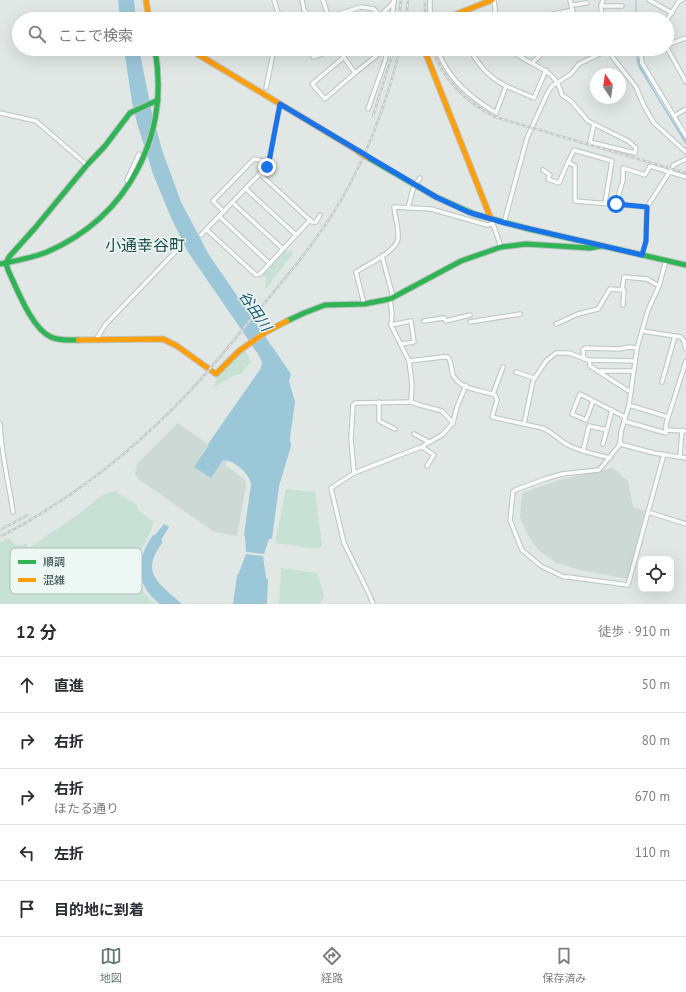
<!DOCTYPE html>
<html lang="ja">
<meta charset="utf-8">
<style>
:root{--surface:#fff;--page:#f7f7f7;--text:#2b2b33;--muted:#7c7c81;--line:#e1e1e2;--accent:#627774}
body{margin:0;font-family:"PT Sans","Noto Sans JP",sans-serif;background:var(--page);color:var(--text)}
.controls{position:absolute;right:12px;bottom:12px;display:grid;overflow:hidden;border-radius:8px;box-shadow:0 4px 16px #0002}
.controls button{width:36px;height:36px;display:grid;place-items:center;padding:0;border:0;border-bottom:1px solid var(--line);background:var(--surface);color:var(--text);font:20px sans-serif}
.compass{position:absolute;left:590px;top:68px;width:36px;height:36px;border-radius:50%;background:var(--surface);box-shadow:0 4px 16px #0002;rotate:347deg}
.stop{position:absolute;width:12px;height:12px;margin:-9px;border:3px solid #1a73e8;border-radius:50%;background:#fff}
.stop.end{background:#1a73e8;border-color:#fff;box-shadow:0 1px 4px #0008}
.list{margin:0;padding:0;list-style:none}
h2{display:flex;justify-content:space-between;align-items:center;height:52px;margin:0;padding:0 16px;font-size:17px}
h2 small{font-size:13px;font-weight:400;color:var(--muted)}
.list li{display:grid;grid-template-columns:26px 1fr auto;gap:12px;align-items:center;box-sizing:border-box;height:56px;padding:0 16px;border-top:1px solid var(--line)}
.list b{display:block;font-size:15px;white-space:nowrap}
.list p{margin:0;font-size:13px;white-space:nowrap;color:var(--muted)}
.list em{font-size:13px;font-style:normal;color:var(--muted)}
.icon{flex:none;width:22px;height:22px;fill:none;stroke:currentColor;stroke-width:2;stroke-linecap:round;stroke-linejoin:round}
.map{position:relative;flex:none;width:686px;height:604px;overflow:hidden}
.search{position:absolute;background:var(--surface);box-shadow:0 4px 16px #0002;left:12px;right:12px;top:12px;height:44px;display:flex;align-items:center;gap:10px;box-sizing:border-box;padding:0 14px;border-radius:22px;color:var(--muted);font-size:15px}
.sheet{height:332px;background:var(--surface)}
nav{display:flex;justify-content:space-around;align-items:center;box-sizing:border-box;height:56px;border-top:1px solid var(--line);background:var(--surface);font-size:11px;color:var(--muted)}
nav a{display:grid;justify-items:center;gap:2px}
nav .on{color:var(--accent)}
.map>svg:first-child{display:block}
.built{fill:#cdd9d5}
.green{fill:#c7e2d4}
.water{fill:#9cc7d9}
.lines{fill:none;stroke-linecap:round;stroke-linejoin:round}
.stream{stroke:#9cc7d9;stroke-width:1}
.street-casing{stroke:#bdc4c2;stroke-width:5.5}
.fast-casing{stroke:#bcc4c2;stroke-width:7}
.slow-casing{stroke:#bcc4c2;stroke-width:7}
.street{stroke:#fafbfb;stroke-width:3.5}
.fast{stroke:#30b455;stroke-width:5}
.slow{stroke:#ff9f0a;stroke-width:5}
.rail-casing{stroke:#c5c9c9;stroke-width:2.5}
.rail{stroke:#edf7f3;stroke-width:1;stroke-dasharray:3;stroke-linecap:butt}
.slow-bridge-casing{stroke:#bac4c2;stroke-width:8;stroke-linecap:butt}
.slow-bridge{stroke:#ff9f0a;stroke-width:5.5}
.route{stroke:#1a73e8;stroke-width:5}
.labels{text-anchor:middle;stroke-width:3;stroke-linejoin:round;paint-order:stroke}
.water-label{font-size:15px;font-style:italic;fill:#155779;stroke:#edf7f3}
.quarter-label{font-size:16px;fill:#194d49;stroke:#edf7f3}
.key{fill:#edf7f3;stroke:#afbebb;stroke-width:1}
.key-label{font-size:11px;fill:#1e3a37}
</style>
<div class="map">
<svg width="686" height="604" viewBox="0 0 686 604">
<rect width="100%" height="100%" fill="#e0e7e5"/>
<!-- built -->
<g class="built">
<polygon points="178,423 228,459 225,465 245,480 246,485 237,536 219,533 213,531 138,479 135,474 137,464"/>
<polygon points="613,468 628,481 633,507 645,511 628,579 580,570 557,563 539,551 529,537 520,518 522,493 562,479"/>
</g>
<!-- green -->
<g class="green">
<polygon points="286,249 288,252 291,250 293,253 265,290 266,277 260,276"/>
<polygon points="244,349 251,362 241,374 233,376 213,388 218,375"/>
<polygon points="286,489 315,492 322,545 319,549 275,543"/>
<path d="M 115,491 L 138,506 L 137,509 L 154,522 C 152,525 152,528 151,531 C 148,539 142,546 139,554 C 132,573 140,592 155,604 L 0,604 L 0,542 L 9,538 C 15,545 17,547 26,544 L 29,548 C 44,537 60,527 76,516 C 88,508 99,493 115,491 Z"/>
<polygon points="281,568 317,573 324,595 320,604 279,604"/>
</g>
<!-- water -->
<g class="water">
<polygon points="118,0 134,0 136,19 120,19"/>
<path d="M 124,49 L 139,49 L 152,113 L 162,150 L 181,202 L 209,255 L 291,374 L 289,381 L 295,402 L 290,438 L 291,446 L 279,486 L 272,539 L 269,539 L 264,554 L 246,552 L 245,536 L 244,535 L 251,484 C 250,474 234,460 223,460 L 211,478 L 194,467 L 209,445 L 208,444 L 261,368 L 262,362 L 258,354 L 188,252 L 172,220 L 153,174 L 137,123 L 132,102 Z"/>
<path d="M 639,58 C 648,85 671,116 686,141 L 686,145 L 639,68 L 636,59 Z"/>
<path d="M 164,524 L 169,527 L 161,540 L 163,542 C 139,573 159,583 182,604 L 160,604 C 134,584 136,559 153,535 L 155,535 Z"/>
<polygon points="246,554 263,556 266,578 268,579 267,604 233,604 237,575 238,575"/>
</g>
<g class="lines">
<!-- stream -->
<g class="stream">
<polyline points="636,19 636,0"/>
<polyline points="636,49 637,58"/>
</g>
<defs>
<g id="street">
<polyline points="274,0 280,19"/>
<polyline points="302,0 304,10 311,18 329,17 361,7 374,9 380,16"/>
<polyline points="323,0 329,18"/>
<polyline points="494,0 496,19"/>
<polyline points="570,0 574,19"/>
<polyline points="649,0 672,13"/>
<polyline points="572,5 587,3"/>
<polyline points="601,6 622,6"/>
<polyline points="639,16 639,19"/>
<polyline points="377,19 394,2"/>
<polyline points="392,19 394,0"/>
<polyline points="430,19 430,0"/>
<polyline points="529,19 573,10"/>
<polyline points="602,19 601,6 603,0"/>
<polyline points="667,20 679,1 682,0"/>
<polyline points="667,45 686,38"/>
<polyline points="667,48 686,82"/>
<polyline points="338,49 355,73 385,49"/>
<path d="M 437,49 C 448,79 470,97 496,113 L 506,86 L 534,98 L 546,70"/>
<path d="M 470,49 C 478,65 490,78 506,86"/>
<path d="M 511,49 C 529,68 555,65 562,95 L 571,101 L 588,121 L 628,141 L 636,148 L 635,153 L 590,142 L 594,124"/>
<polyline points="608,49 614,59 636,87 644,106 654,123 686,152"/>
<polyline points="655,49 641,54 642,63 686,136"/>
<polyline points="438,53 449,49"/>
<polyline points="313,57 338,49"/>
<polyline points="344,57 312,84 325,99 355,73"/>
<polyline points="532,63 547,49"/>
<polyline points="266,88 274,49"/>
<polyline points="368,109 385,61 387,49"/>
<polyline points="0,113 36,121 87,165"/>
<polyline points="674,116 686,109"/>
<polyline points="543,170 550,175 548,179 559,183 568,162"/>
<polyline points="260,174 312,222 316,222 320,215"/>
<polyline points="417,182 420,178"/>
<polyline points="130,184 127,180 139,154"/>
<polyline points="246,189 296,235"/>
<polyline points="233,203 283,249"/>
<polyline points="605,203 612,161 574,150 568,162 575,166 575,201 647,207"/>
<polyline points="616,204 623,180 623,168 645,175 650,166 686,177"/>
<polyline points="408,208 413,189"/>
<polyline points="224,212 213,201 254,159 269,162"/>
<polyline points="220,217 270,264"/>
<polyline points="492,221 501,247"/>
<polyline points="504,223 527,138 547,94 552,86 571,74 579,64 610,49"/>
<polyline points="207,230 256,275 260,274 310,220"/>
<polyline points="201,235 268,165 280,104"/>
<polyline points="642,255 646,241 646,223 647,207 674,165 686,159"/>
<polyline points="382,256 393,297"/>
<polyline points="622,290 624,290 623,305"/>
<polyline points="390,299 392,314 391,325 409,361 412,384 411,402"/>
<path d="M 364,304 L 356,272 C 366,265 396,252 398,239 C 399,230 395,216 394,207 L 431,209 L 487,225 L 493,224"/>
<polyline points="424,321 444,318 446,321 470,315"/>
<polyline points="470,322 520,314"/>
<polyline points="556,324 578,314 598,309 610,289 622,290 624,277 647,279 659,286"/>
<polyline points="391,325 411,321 414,342 401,344"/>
<polyline points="642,331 681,337 684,341 686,349"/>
<polyline points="96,340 105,325 178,249"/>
<polyline points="584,359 583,350 585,348 619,349 629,347 637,348"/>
<polyline points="589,360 590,366 627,390 631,391"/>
<path d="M 409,361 L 443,357 L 448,357 C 452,362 451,370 453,375 C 460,390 482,390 495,395 L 497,400 L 492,417 L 542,428 C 552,431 558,440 568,445 C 581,452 596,454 610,458"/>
<polyline points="598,371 634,371"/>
<polyline points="516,372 534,378"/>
<polyline points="662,382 675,336"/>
<polyline points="493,394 503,367"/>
<polyline points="593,401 586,420 572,414 580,394 625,417"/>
<polyline points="379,402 379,421 395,429"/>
<polyline points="629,405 668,417"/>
<polyline points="624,421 666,433 666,424 686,361"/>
<path d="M 0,424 C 1,454 9,483 13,512"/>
<polyline points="524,424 533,381 546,361 556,353 569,353 588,360 635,361"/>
<polyline points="666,430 686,431"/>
<polyline points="414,434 429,442"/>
<polyline points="603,444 612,410"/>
<polyline points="620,444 654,453 686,458"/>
<polyline points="422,447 434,455 427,466"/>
<polyline points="583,451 589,426 607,430"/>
<polyline points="664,454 648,512 686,524"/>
<polyline points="680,457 682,430"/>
<polyline points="354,473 351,439 353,405 355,403 411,402 420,405 442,411 453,423"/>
<polyline points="648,512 628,585 568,577 564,577 541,566 522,550 510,520 513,492 515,490 545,479 562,474 599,470 617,448 620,444 621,432 629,405 637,348 648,310 659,286 666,260"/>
<polyline points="373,604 370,596 344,543 331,488 354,473 421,447 442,435 453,423 457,407 466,385"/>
</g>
<g id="fast">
<polyline points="367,157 436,197 474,214 529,229 686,265"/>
<path d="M 0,264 C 16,261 32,258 47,252 C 129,216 170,136 155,49"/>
<polyline points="287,321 304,313 325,305 364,304 390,299 461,261 501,247 526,244 590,248 601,246"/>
<path d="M 78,340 C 69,340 59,341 51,337 C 32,329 17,289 8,270 L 6,263 L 9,257 L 35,228 L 87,165 L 105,146 L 130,113 L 158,100"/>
</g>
<g id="slow">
<polyline points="146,0 149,19"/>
<polyline points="444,19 492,0"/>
<polyline points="189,49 358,151"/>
<polyline points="424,49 491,219"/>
<polyline points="78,340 163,339 177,346 216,374 239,351 266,332 287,321"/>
</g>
</defs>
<!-- street casing -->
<use href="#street" class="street-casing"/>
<!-- fast casing -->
<use href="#fast" class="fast-casing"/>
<!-- slow casing -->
<use href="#slow" class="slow-casing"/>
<!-- street -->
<use href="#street" class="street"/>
<!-- fast -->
<use href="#fast" class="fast"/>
<!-- slow -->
<use href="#slow" class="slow"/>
<defs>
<g id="rail">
<polyline points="425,0 425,19"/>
<polyline points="399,19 401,0"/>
<polyline points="406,19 408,0"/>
<path d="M 432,49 C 443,80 466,102 495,117 L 686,173"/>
<polyline points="373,116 394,49"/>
<polyline points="0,530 28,515"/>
<path d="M 0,537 C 72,499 134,451 190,391 C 214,366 235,338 257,312 C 287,276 318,240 341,200 C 368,154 387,101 400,49"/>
</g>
</defs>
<!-- rail casing -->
<use href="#rail" class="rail-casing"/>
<!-- rail -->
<use href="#rail" class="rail"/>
<defs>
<polyline id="slow-bridge" points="358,151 367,157"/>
</defs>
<!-- slow-bridge casing -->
<use href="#slow-bridge" class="slow-bridge-casing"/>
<!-- slow-bridge -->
<use href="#slow-bridge" class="slow-bridge"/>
</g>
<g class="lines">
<!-- route -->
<polyline class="route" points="267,167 269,162 280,104 436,197 468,212 505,223 642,255 646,241 647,207 616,204"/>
</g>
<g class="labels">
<!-- water labels -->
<g class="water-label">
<text transform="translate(255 311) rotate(56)" y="5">谷田川</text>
</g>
<!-- quarter labels -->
<g class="quarter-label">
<text x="145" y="251">小通幸谷町</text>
</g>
</g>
<!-- legend -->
<rect x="10" y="548" width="132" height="46" rx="6" class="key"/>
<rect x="18" y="560" width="18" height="4" fill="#30b455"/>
<rect x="18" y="578" width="18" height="4" fill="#ff9f0a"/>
<g class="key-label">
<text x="43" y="566">順調</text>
<text x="43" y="584">混雑</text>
</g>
</svg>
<div class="controls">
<button><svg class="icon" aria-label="locate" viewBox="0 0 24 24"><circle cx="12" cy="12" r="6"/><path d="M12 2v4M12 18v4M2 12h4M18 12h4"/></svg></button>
</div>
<svg class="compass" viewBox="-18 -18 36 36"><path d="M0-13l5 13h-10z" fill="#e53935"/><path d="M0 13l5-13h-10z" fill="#7c7c81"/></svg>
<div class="stop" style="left:616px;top:204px"></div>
<div class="stop end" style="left:267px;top:167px"></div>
<div class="search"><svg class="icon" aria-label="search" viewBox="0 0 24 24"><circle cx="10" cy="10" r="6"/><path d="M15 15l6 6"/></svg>ここで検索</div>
</div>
<section class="sheet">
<h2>12 分<small>徒歩 · 910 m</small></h2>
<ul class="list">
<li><svg class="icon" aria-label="ahead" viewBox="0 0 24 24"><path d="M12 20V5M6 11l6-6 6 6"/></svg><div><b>直進</b></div><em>50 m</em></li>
<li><svg class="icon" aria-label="right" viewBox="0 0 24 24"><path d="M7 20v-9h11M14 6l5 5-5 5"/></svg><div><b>右折</b></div><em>80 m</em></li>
<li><svg class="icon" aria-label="right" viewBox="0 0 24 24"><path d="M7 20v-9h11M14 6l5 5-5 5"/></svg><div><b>右折</b><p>ほたる通り</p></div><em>670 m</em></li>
<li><svg class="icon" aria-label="left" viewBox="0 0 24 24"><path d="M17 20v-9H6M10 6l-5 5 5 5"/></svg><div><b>左折</b></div><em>110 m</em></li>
<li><svg class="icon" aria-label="arrive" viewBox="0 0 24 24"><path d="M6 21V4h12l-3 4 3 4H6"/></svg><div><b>目的地に到着</b></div></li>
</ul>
</section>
<nav>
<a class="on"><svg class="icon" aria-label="map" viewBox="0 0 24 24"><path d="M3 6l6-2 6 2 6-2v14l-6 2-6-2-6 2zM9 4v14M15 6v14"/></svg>地図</a>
<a><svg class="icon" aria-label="directions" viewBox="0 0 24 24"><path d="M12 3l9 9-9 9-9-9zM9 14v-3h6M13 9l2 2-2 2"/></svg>経路</a>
<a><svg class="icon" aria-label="saved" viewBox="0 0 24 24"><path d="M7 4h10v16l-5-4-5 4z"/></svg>保存済み</a>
</nav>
